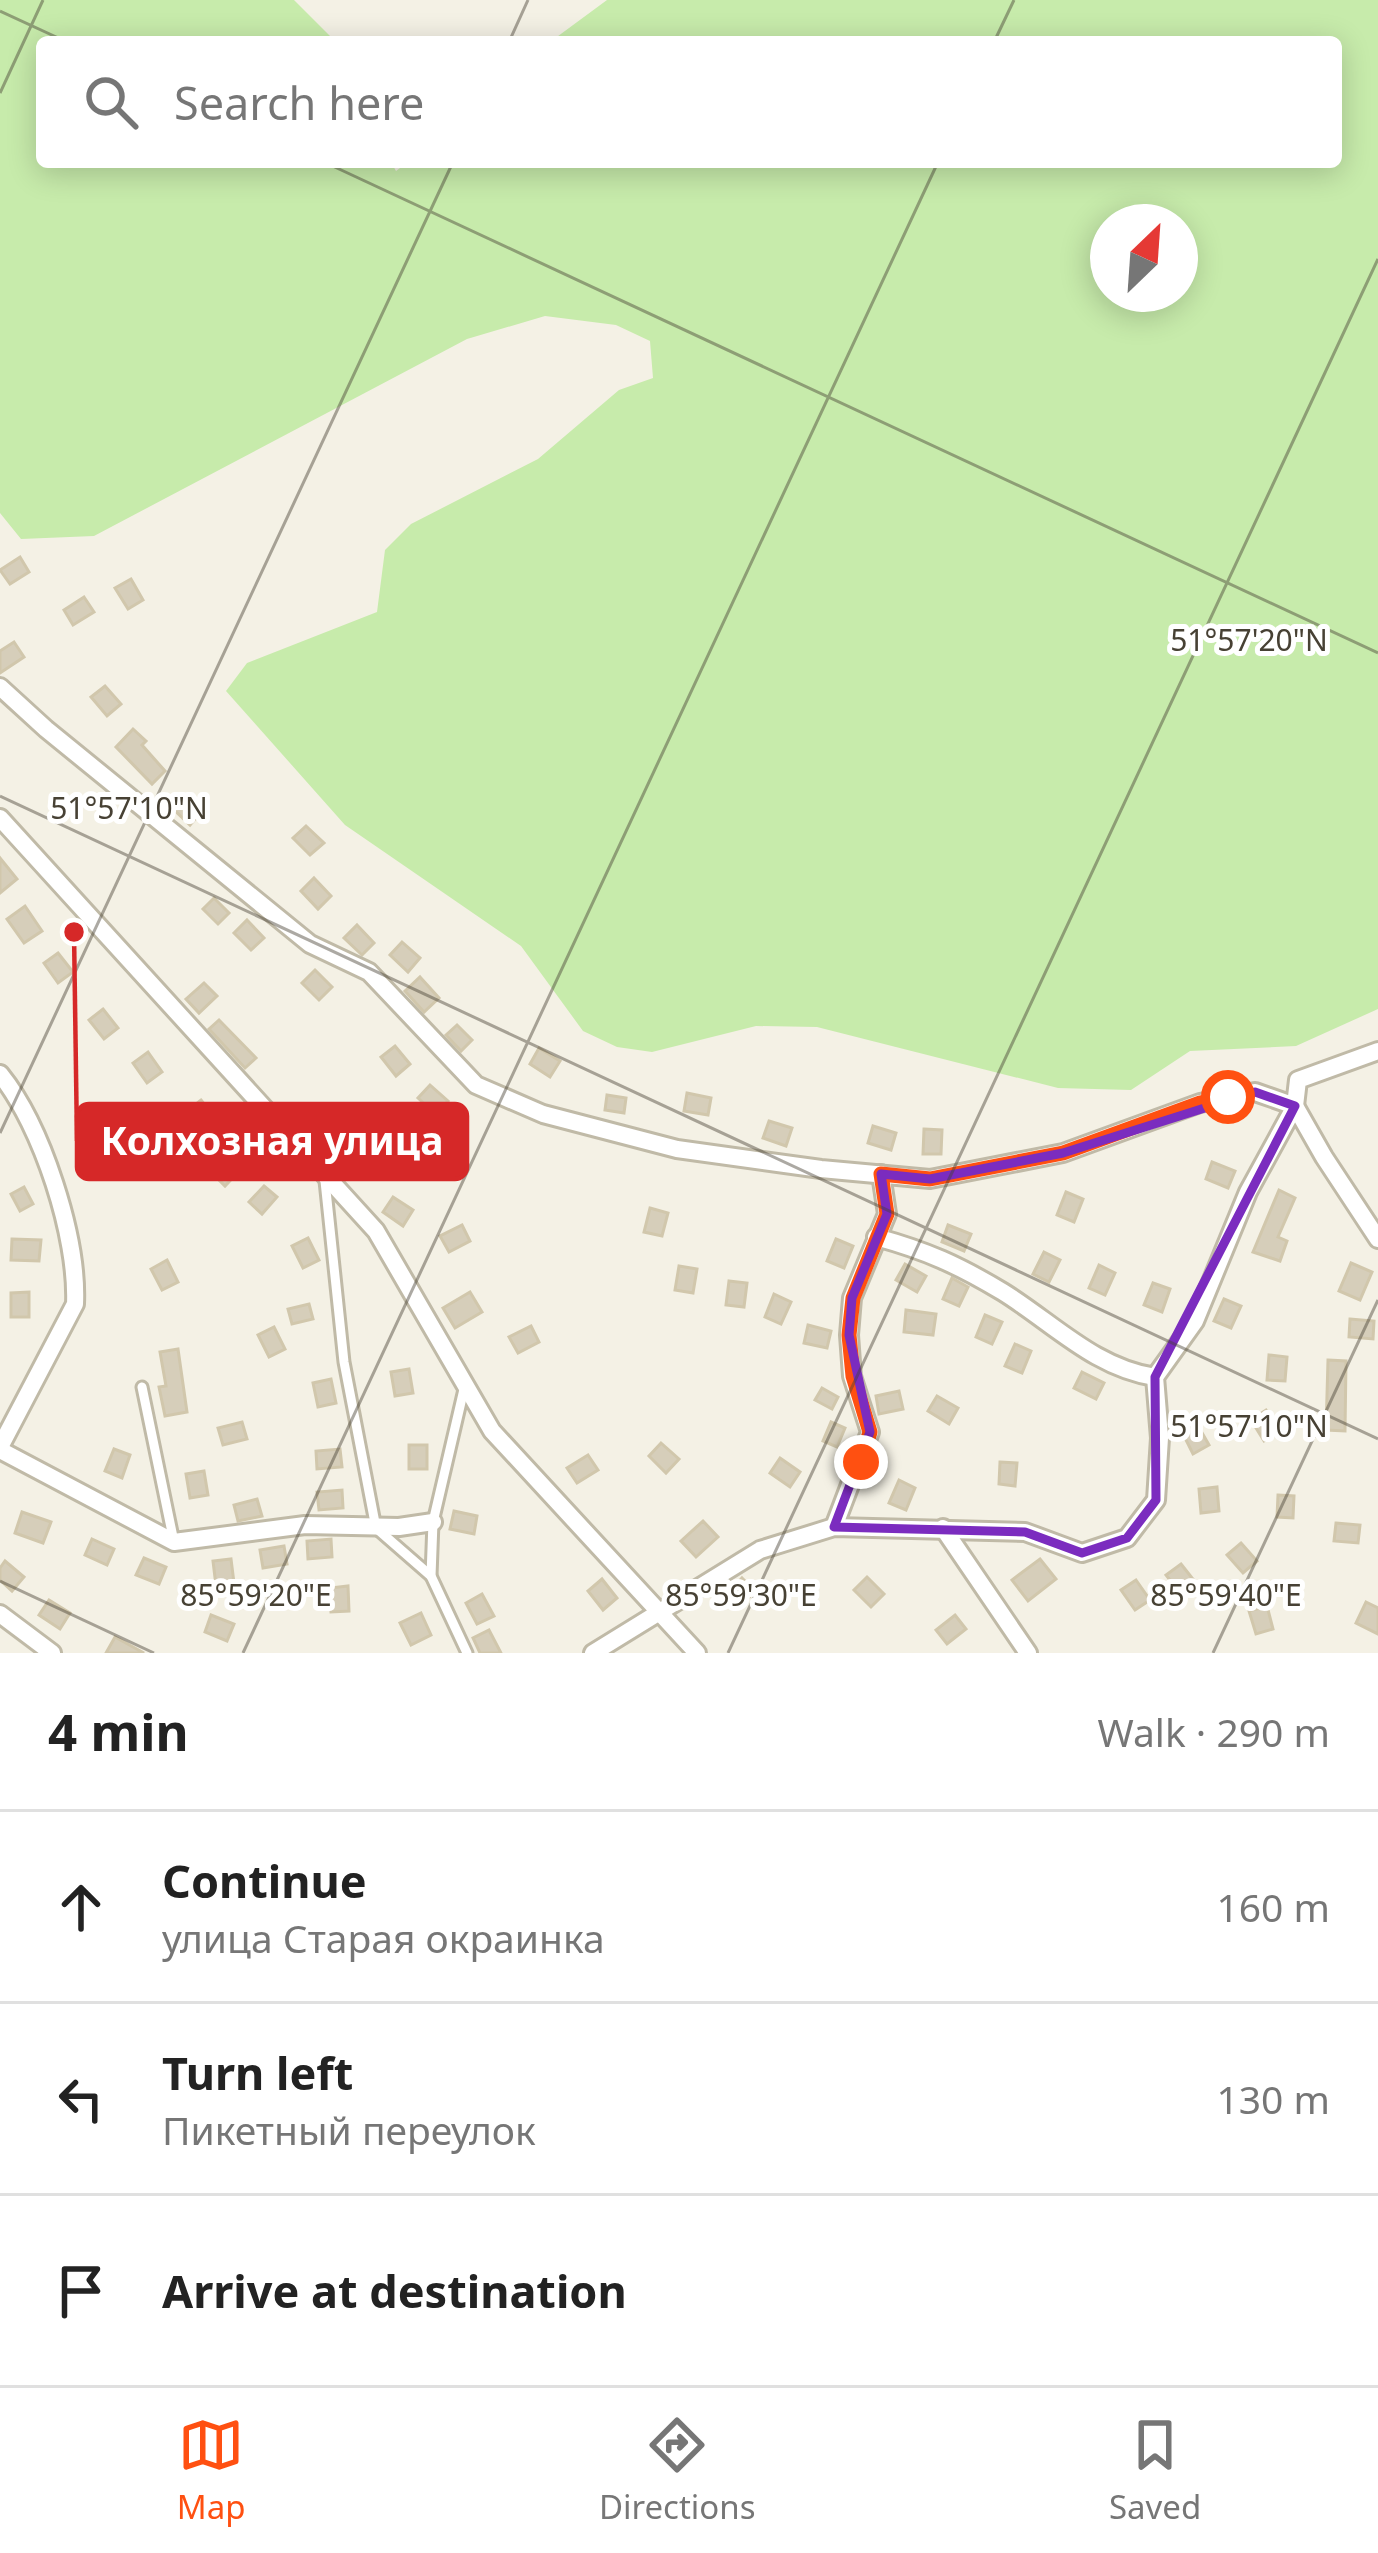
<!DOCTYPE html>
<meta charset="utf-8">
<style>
:root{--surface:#fff;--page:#f2f2f2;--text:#222;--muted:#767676;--line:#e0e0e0;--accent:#ff5011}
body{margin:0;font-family:"Noto Sans",sans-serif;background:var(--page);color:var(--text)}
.compass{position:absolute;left:1090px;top:204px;width:108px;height:108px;border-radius:50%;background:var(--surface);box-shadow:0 6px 30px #0003;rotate:25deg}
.stop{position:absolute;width:36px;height:36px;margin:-27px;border:9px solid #ff5011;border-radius:50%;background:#fff}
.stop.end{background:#ff5011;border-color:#fff;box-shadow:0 3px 12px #0008}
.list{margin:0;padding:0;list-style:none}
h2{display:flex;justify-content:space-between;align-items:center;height:156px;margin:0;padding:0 48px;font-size:51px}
h2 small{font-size:39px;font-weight:400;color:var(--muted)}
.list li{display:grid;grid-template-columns:78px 1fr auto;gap:36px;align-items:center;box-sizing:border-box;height:192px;padding:0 48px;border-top:3px solid var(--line)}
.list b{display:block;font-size:45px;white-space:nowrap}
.list p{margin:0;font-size:39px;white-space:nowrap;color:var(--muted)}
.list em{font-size:39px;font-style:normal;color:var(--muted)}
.icon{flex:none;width:66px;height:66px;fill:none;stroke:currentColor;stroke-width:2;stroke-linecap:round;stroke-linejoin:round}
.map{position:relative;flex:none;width:1378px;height:1653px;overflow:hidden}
.search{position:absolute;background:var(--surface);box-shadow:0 6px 30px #0003;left:36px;right:36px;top:36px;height:132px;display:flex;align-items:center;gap:30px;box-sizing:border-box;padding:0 42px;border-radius:12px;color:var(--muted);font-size:45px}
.sheet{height:732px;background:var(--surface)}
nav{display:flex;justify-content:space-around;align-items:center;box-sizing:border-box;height:168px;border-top:3px solid var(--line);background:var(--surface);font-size:33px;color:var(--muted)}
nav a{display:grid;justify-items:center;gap:6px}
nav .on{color:var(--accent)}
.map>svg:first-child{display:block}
.green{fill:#c7ebab;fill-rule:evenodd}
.building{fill:#d6ceba;stroke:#d1c7ac;stroke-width:3}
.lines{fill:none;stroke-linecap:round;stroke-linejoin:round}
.service-casing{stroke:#c0baa7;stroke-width:15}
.minor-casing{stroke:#c0baa7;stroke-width:22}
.service{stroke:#fff;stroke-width:9}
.minor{stroke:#fff;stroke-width:16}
.route{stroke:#ff5011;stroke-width:15}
.marked{fill:none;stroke:#7b2cbf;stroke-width:9;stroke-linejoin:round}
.ticks{fill:none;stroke:#474134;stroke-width:3;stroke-opacity:0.45}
.ticks-label{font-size:30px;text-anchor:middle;fill:#474134;stroke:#fff;stroke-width:10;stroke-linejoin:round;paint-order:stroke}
.leader{fill:none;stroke:#d62828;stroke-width:4.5}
.callout-dot{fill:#d62828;stroke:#fff;stroke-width:4.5}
.callout{fill:#d62828;stroke:#d62828;stroke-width:4.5}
.callout-label{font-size:39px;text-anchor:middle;font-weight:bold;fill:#fff}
</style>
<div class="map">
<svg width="1378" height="1653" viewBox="0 0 1378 1653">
<rect width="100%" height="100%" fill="#f4f1e5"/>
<!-- green -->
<path class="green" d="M 0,0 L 294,0 L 336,42 L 42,42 L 42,162 L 391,162 L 396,171 L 408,162 L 1336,162 L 1336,42 L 550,42 L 607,0 L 1378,0 L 1378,1009 L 1296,1046 L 1190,1051 L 1131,1090 L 1058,1088 L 817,1027 L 756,1026 L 652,1052 L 617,1047 L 583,1031 L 521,946 L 345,825 L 226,691 L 247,663 L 377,612 L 385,550 L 411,524 L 538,459 L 619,390 L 653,378 L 650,341 L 616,325 L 545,316 L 467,339 L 94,536 L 21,539 L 0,513 ZM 1108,222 L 1180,222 L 1180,294 L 1108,294 Z"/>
<!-- building -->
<g class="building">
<polygon points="20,557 29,572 10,584 0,570"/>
<polygon points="131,579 143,600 128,609 115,588"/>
<polygon points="84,597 94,612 73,625 64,610"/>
<polygon points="14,642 24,657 0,673 0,651"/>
<polygon points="105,686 121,704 107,716 91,697"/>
<polygon points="133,729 146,741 142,745 165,771 152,784 116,747"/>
<polygon points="184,795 202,811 190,825 172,808"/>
<polygon points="306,826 324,843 310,855 293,838"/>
<polygon points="0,858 17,879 0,893"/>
<polygon points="314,878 331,896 318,909 301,891"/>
<polygon points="214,898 229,913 218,924 203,909"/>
<polygon points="25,906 42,931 24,943 7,919"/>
<polygon points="247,920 264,938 251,950 234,933"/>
<polygon points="357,925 374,943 362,955 344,938"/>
<polygon points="402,942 420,958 408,972 390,955"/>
<polygon points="58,953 73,972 58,983 44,963"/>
<polygon points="315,970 332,987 319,1000 302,983"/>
<polygon points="420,977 439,998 424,1012 405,991"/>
<polygon points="204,983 217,996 199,1013 186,999"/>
<polygon points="103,1009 118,1028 104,1039 89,1020"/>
<polygon points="219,1020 256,1058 245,1068 209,1029"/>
<polygon points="457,1025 472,1040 461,1051 446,1035"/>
<polygon points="395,1046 410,1064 396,1076 381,1057"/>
<polygon points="539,1048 560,1061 550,1077 530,1064"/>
<polygon points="148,1052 162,1072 147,1083 133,1063"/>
<polygon points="430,1085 448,1101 435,1114 418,1098"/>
<polygon points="687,1093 711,1098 708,1115 684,1111"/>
<polygon points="607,1095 626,1098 624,1113 605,1110"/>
<polygon points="201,1100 216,1119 202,1130 187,1111"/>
<polygon points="769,1121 792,1128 786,1146 763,1138"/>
<polygon points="873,1126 896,1133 891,1150 868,1143"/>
<polygon points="924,1129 942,1130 941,1154 923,1154"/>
<polygon points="229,1156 242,1168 225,1186 212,1173"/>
<polygon points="1212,1162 1235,1171 1228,1188 1206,1179"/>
<polygon points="264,1186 277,1197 262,1214 249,1202"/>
<polygon points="24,1187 33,1204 20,1211 11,1194"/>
<polygon points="1279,1190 1295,1198 1278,1237 1287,1241 1280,1261 1253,1252"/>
<polygon points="1066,1192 1083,1199 1074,1222 1057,1215"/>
<polygon points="393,1197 413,1210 403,1226 383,1212"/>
<polygon points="650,1208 668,1213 662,1236 644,1232"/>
<polygon points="462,1225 470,1241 449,1252 440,1236"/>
<polygon points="948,1225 971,1234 964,1251 942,1242"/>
<polygon points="308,1238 319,1260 303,1268 292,1246"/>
<polygon points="12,1239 41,1240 39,1261 11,1260"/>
<polygon points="836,1239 853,1246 844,1268 827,1261"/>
<polygon points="1044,1252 1060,1260 1049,1282 1033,1274"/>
<polygon points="167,1260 178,1282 162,1290 151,1269"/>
<polygon points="1351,1263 1372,1272 1360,1300 1339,1291"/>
<polygon points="905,1264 926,1276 917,1292 896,1280"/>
<polygon points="1099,1265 1115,1273 1105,1295 1089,1288"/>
<polygon points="679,1266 697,1269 693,1293 675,1290"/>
<polygon points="952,1278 968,1287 959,1306 943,1299"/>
<polygon points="729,1281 747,1283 744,1307 726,1305"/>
<polygon points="1153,1283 1170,1289 1162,1312 1144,1305"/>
<polygon points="29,1292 29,1317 11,1317 11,1293"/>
<polygon points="470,1292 482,1312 455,1328 443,1308"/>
<polygon points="774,1294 791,1302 781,1324 765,1317"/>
<polygon points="1224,1299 1241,1306 1231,1328 1214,1321"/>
<polygon points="309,1304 313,1319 292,1324 288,1309"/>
<polygon points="906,1310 936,1314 933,1335 904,1332"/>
<polygon points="985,1315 1002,1322 992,1344 976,1337"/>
<polygon points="1350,1319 1374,1321 1373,1339 1349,1337"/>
<polygon points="808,1325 831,1331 827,1348 804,1343"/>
<polygon points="531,1326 539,1342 518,1353 509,1337"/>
<polygon points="274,1327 285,1349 269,1357 258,1335"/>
<polygon points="1015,1344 1031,1351 1022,1373 1005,1366"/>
<polygon points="178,1349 187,1412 165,1416 159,1387 166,1386 160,1352"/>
<polygon points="1269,1355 1287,1357 1285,1381 1267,1380"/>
<polygon points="1328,1360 1346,1361 1345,1431 1326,1430"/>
<polygon points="409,1369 413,1393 395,1396 391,1372"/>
<polygon points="1082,1372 1104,1383 1096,1399 1074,1388"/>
<polygon points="331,1379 336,1403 318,1407 313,1383"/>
<polygon points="822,1388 838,1397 832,1409 815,1400"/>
<polygon points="899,1391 903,1409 879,1414 876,1396"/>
<polygon points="937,1396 958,1408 949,1424 928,1411"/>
<polygon points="1266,1410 1279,1431 1264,1441 1251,1420"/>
<polygon points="242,1422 247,1439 223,1445 218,1428"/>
<polygon points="831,1422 845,1428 837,1447 823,1441"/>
<polygon points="1197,1424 1209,1445 1193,1454 1182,1432"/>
<polygon points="661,1443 679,1459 666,1473 649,1456"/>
<rect x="409" y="1445" width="18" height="24"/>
<polygon points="114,1449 130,1455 122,1478 105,1471"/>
<polygon points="340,1449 342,1467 317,1469 316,1451"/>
<polygon points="588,1455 598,1470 577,1483 567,1468"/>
<polygon points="780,1458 800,1472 790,1487 770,1473"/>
<polygon points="1000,1462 1017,1463 1015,1486 999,1484"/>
<polygon points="204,1471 208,1495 190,1498 186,1474"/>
<polygon points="899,1480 915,1488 906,1510 889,1503"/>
<polygon points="1217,1487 1219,1511 1201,1513 1199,1489"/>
<polygon points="342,1490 343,1508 319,1510 317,1492"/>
<polygon points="1278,1495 1294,1496 1293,1518 1277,1517"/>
<polygon points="257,1499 262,1516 238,1521 234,1505"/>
<polygon points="454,1511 477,1516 474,1534 450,1529"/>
<polygon points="22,1512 51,1522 43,1543 15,1533"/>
<polygon points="703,1521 718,1537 696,1557 681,1541"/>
<polygon points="1336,1523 1360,1525 1358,1543 1334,1541"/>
<polygon points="92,1539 114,1549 107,1565 85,1555"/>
<polygon points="331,1539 332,1557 308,1559 307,1541"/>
<polygon points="1241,1543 1257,1561 1243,1573 1227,1555"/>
<polygon points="284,1546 287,1564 263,1568 260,1550"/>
<polygon points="144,1558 166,1567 159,1584 136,1575"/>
<polygon points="231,1559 234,1583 216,1586 213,1561"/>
<polygon points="1040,1559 1056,1579 1028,1601 1012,1580"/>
<polygon points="5,1561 24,1577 12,1591 0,1580 0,1568"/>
<polygon points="1181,1564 1196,1583 1181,1594 1166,1575"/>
<polygon points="867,1577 884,1594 871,1607 854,1590"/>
<polygon points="742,1578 755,1591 739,1608 726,1596"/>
<polygon points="602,1579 617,1598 603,1610 588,1591"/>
<polygon points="1136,1580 1150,1600 1135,1610 1121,1590"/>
<polygon points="348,1586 349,1611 331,1612 330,1588"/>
<polygon points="482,1594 494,1616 477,1624 466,1603"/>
<polygon points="49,1600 70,1613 60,1629 39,1615"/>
<polygon points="1366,1602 1378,1608 1378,1634 1356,1623"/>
<polygon points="1267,1606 1273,1629 1256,1634 1249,1611"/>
<polygon points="421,1613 431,1635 411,1645 400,1623"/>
<polygon points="211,1615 234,1624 227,1641 205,1632"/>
<polygon points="955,1615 966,1629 947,1644 936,1630"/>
<polygon points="489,1630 501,1653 480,1653 473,1638"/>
<polygon points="115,1637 144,1653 106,1653"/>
</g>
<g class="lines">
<defs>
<g id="service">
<polyline points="325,1181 344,1362 376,1528 431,1576"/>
<polyline points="465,1385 433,1522 431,1576 467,1653"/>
<polyline points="142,1387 174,1542"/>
</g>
<g id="minor">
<polyline points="0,687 46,729 310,944 369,972 476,1085 543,1114 677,1149 821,1169 930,1179 1063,1153 1200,1103 1255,1092 1295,1106 1298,1080 1378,1051"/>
<polyline points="0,818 376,1231 492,1431 697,1653"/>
<path d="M 0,1074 C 42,1126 78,1237 75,1304 L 0,1447"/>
<polyline points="1295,1106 1324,1157 1378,1239"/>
<path d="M 876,1237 C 927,1251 958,1265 1003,1292 C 1053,1323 1095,1368 1155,1377"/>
<polyline points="0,1450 174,1542 305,1525 399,1527 433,1522"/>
<polyline points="834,1527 870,1432 852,1376 849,1335 852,1298 887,1214 881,1174"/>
<polyline points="943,1528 1028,1653"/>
<polyline points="0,1614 52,1653"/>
<polyline points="593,1653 760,1550 834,1527 1025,1532 1082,1553 1127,1538 1156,1500 1160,1438 1155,1377 1195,1321 1248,1192 1295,1106"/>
</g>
</defs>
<!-- service casing -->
<use href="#service" class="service-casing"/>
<!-- minor casing -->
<use href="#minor" class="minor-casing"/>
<!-- service -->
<use href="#service" class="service"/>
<!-- minor -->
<use href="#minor" class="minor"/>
</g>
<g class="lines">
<!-- route -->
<polyline class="route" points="861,1462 870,1432 853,1376 849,1335 853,1298 887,1214 881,1174 930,1179 1063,1153 1200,1103 1228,1097"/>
</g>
<!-- marked area -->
<path class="marked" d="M 1255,1092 L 1295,1106 L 1155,1377 L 1156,1500 L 1127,1538 L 1082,1553 L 1025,1532 L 834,1527 L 870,1432 L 849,1335 L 852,1298 L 887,1214 L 881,1174 L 930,1179 L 1063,1153 Z"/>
<!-- ticks -->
<path class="ticks" d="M 0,11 L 67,42M 509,42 L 528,0M 994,42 L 1014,0M 0,93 L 43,0M 324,162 L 1378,653M 0,796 L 1378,1439M 0,1133 L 453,162M 0,1581 L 154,1653M 243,1653 L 938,162M 728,1653 L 1378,259M 1213,1653 L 1378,1300"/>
<g class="ticks-label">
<text x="1249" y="651">51°57'20"N</text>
<text x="129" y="819">51°57'10"N</text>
<text x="1249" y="1437">51°57'10"N</text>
<text x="741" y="1606">85°59'30"E</text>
<text x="1226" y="1606">85°59'40"E</text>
<text x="256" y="1606">85°59'20"E</text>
</g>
<!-- callouts -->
<path class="leader" d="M74 932L77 1141"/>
<circle class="callout-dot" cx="74" cy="932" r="12"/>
<rect class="callout" x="77" y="1104" width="390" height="75" rx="12"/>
<g class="callout-label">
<text x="272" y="1155">Колхозная улица</text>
</g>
</svg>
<svg class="compass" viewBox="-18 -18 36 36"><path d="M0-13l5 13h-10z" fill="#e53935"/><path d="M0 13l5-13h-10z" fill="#767676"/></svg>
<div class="stop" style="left:1228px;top:1097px"></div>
<div class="stop end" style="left:861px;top:1462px"></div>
<div class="search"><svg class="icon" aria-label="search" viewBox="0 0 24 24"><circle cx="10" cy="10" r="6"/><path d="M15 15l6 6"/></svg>Search here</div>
</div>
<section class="sheet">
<h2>4 min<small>Walk · 290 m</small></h2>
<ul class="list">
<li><svg class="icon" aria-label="ahead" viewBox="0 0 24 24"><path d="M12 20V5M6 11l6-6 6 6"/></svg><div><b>Continue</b><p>улица Старая окраинка</p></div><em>160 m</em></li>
<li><svg class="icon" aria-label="left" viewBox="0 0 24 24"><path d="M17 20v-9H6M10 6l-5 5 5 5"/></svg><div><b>Turn left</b><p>Пикетный переулок</p></div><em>130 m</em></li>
<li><svg class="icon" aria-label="arrive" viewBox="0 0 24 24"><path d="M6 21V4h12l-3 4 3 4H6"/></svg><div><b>Arrive at destination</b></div></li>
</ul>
</section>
<nav>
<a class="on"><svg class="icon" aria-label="map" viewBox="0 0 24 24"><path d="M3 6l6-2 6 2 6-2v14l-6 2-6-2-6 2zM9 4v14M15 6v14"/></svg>Map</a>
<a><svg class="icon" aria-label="directions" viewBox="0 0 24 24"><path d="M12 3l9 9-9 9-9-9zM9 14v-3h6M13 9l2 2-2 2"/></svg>Directions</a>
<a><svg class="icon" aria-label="saved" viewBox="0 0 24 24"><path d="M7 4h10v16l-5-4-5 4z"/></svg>Saved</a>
</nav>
